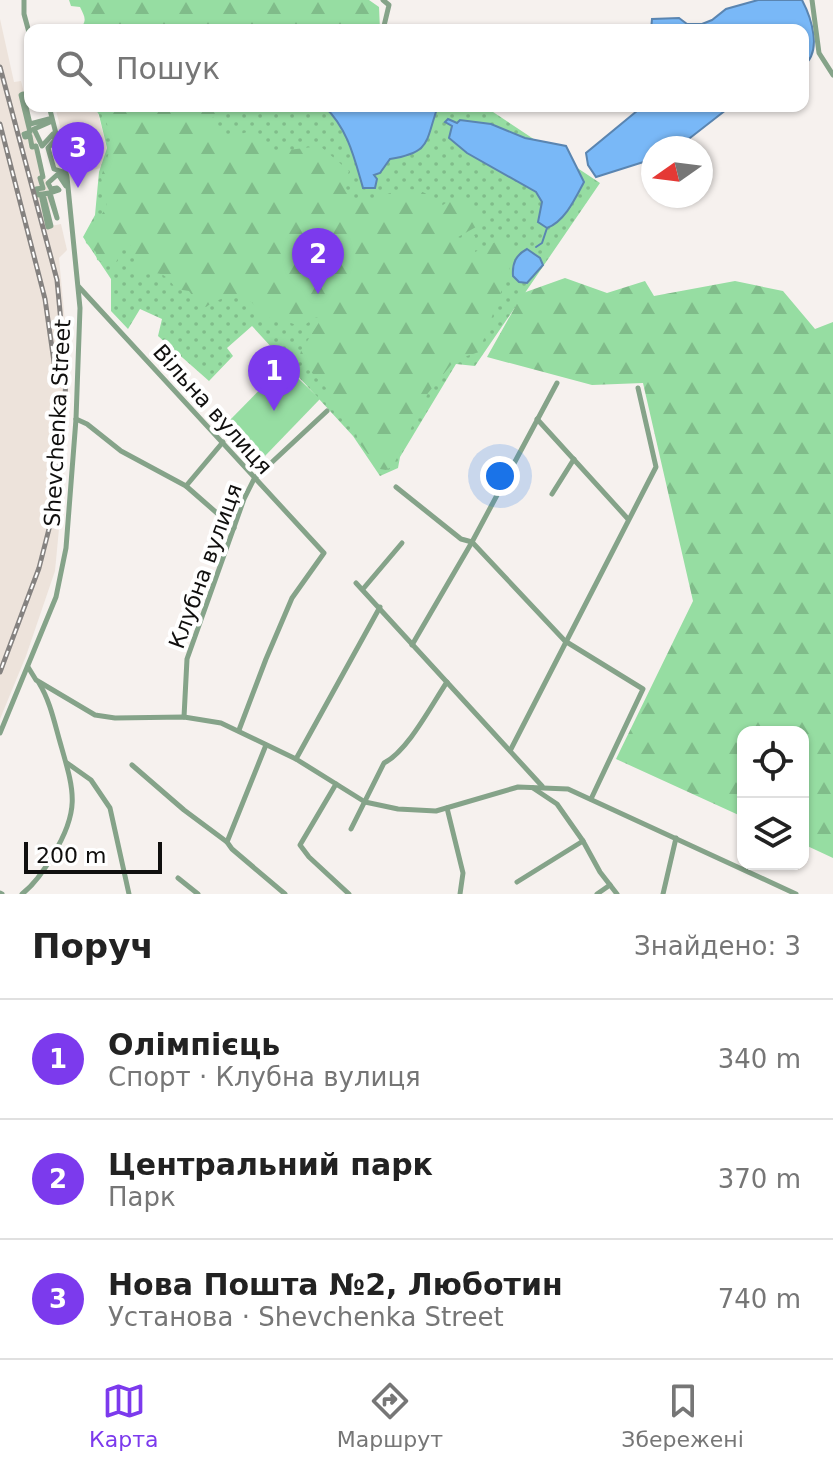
<!DOCTYPE html>
<html lang="uk">
<meta charset="utf-8">
<style>
:root{--surface:#fff;--page:#f6f6f6;--text:#222;--muted:#767676;--line:#e0e0e0;--accent:#7c3aed}
body{margin:0;font-family:"DejaVu Sans",sans-serif;background:var(--page);color:var(--text)}
.controls{position:absolute;right:24px;bottom:24px;display:grid;overflow:hidden;border-radius:16px;box-shadow:0 2px 6px #0004}
.controls button{width:72px;height:72px;display:grid;place-items:center;padding:0;border:0;border-bottom:2px solid var(--line);background:var(--surface);color:var(--text);font:40px sans-serif}
.compass{position:absolute;left:641px;top:136px;width:72px;height:72px;border-radius:50%;background:var(--surface);box-shadow:0 2px 6px #0004;rotate:256deg}
.scale{position:absolute;left:24px;bottom:20px;width:138px;box-sizing:border-box;padding-left:8px;border:4px solid #100f0e;border-top:0;font-size:22px;line-height:28px;white-space:nowrap;color:#100f0e;-webkit-text-stroke:6px #fff;paint-order:stroke}
.you{position:absolute;left:500px;top:476px;width:28px;height:28px;margin:-20px;border:6px solid #fff;border-radius:50%;background:#1a73e8;box-shadow:0 0 0 12px #1a73e833}
.badge{display:grid;place-items:center;width:52px;height:52px;border-radius:50%;background:var(--accent);color:#fff;font-size:26px;font-weight:700}
.pin{position:absolute;translate:-50% -66px;filter:drop-shadow(0 2px 4px #0008)}
.pin::after{content:'';position:absolute;top:42px;width:28px;height:24px;background:inherit;clip-path:polygon(0 0,100% 0,50% 100%)}
.list{margin:0;padding:0;list-style:none}
h2{display:flex;justify-content:space-between;align-items:center;height:104px;margin:0;padding:0 32px;font-size:34px}
h2 small{font-size:26px;font-weight:400;color:var(--muted)}
.list li{display:grid;grid-template-columns:52px 1fr auto;gap:24px;align-items:center;box-sizing:border-box;height:120px;padding:0 32px;border-top:2px solid var(--line)}
.list b{display:block;font-size:30px;white-space:nowrap}
.list p{margin:0;font-size:26px;white-space:nowrap;color:var(--muted)}
.list em{font-size:26px;font-style:normal;color:var(--muted)}
.icon{flex:none;width:44px;height:44px;fill:none;stroke:currentColor;stroke-width:2;stroke-linecap:round;stroke-linejoin:round}
.map{position:relative;flex:none;width:833px;height:894px;overflow:hidden}
.search{position:absolute;background:var(--surface);box-shadow:0 2px 6px #0004;left:24px;right:24px;top:24px;height:88px;display:flex;align-items:center;gap:20px;box-sizing:border-box;padding:0 28px;border-radius:16px;color:var(--muted);font-size:30px}
.sheet{height:464px;background:var(--surface)}
nav{display:flex;justify-content:space-around;align-items:center;box-sizing:border-box;height:112px;border-top:2px solid var(--line);background:var(--surface);font-size:22px;color:var(--muted)}
nav a{display:grid;justify-items:center;gap:4px}
nav .on{color:var(--accent)}
.map>svg:first-child{display:block}
.built{fill:#ede3db}
.grass{fill:url(#grass-dots)}
.forest{fill:url(#forest-firs)}
.pitch{fill:#96dda2}
.water{fill:#79b8f7;stroke:#5a85b1;stroke-width:2}
.lines{fill:none;stroke-linecap:round;stroke-linejoin:round}
.stream{stroke:#5a85b1;stroke-width:2}
.street{stroke:#85a389;stroke-width:5}
.rail-casing{stroke:#858280;stroke-width:5}
.rail{stroke:#fff;stroke-width:2;stroke-dasharray:6;stroke-linecap:butt}
.labels{text-anchor:middle;stroke-width:8;stroke-linejoin:round;paint-order:stroke}
.street-label{font-size:22px;fill:#100f0e;stroke:#fff}
</style>
<div class="map">
<svg width="833" height="894" viewBox="0 0 833 894">
<defs>
<pattern id="grass-dots" width="8" height="8" patternUnits="userSpaceOnUse" patternTransform="scale(2)"><rect width="8" height="8" fill="#96dda2"/><path d="M2 2h.1M6 6h.1" fill="none" stroke="#80bc8a" stroke-width="1.8" stroke-linecap="round"/></pattern>
<pattern id="forest-firs" width="22" height="20" patternUnits="userSpaceOnUse" patternTransform="scale(2)"><rect width="22" height="20" fill="#96dda2"/><path d="M5 1l3.5 6h-7zM16 11l3.5 6h-7z" fill="#80bc8a"/></pattern>
</defs>
<rect width="100%" height="100%" fill="#f6f1ee"/>
<!-- built -->
<g class="built">
<polygon points="0,19 14,82 21,81 49,192 51,226 61,224 67,250 59,258 69,365 66,455 55,571 26,656 0,719"/>
<polygon points="55,106 96,106 107,148 101,168 88,171 70,168"/>
</g>
<!-- grass -->
<polygon class="grass" points="94,106 484,106 600,183 475,366 456,364 400,457 398,468 380,476 353,436 252,326 227,348 233,356 209,381 158,336 162,319 140,309 128,329 111,311 111,279 83,237 95,215 99,172 107,148 99,115"/>
<!-- forest -->
<g class="forest">
<path d="M 69,0 L 369,0 L 379,7 L 380,30 L 78,30 C 88,22 85,17 80,7 L 71,6 Z"/>
<path d="M 99,106 L 231,106 L 212,118 L 215,130 L 229,138 L 253,130 L 273,152 L 320,146 L 349,171 L 344,184 C 362,231 404,158 440,207 L 453,198 L 467,203 L 482,215 L 476,227 L 451,241 L 475,236 L 475,252 L 499,240 L 517,248 L 479,352 L 455,360 L 428,393 L 393,466 L 386,470 L 380,469 L 359,443 L 355,430 L 336,413 L 327,389 L 299,359 L 301,351 L 323,316 L 314,318 L 302,327 L 274,317 L 263,319 C 252,291 228,292 206,307 L 199,305 L 189,291 L 176,289 C 162,269 158,272 136,277 L 133,270 L 136,255 L 129,243 L 124,241 L 119,246 L 121,254 L 114,265 L 97,260 L 96,252 L 86,243 L 85,237 L 107,207 L 101,177 L 111,146 L 106,118 Z"/>
<polygon points="565,278 607,293 645,281 654,296 735,281 783,291 815,329 833,322 833,858 803,844 803,732 743,732 743,817 616,759 693,601 643,383 592,385 487,357 523,293"/>
</g>
<!-- pitch -->
<polygon class="pitch" points="284,365 320,399 264,457 228,422"/>
<!-- water -->
<g class="water">
<path d="M 758,0 L 802,0 C 811,17 823,52 803,66 L 803,30 L 651,30 L 652,19 L 679,18 L 687,24 L 702,24 L 712,20 L 726,9 Z"/>
<path d="M 324,106 L 438,106 C 425,142 432,152 390,159 L 380,173 L 374,175 L 377,179 L 375,188 L 363,188 C 354,157 348,129 324,106 Z"/>
<polygon points="643,106 731,106 681,145 676,148 653,148 653,159 596,177 588,165 586,153"/>
<path d="M 448,119 L 457,123 L 460,120 L 491,124 L 525,138 L 566,146 L 584,182 C 575,199 565,221 547,228 L 538,222 L 542,202 L 536,192 L 467,153 L 449,138 L 452,126 L 445,122 Z"/>
<path d="M 527,249 L 540,258 L 543,265 L 527,283 L 519,282 L 513,276 C 512,263 516,255 527,249 Z"/>
</g>
<g class="lines">
<!-- stream -->
<polyline class="stream" points="536,247 542,243 547,228"/>
<!-- street -->
<g class="street">
<polyline points="24,0 24,14 30,36"/>
<polyline points="812,0 819,53 833,75"/>
<polyline points="383,30 389,5 383,0"/>
<polygon points="23,94 30,124 49,119 50,122 34,129 42,146 53,134 55,140 48,148 54,169 63,172 66,186 58,174 48,183 51,189 57,188 59,190 50,193 57,218 49,193 43,194 51,226 48,227 41,194 38,195 36,189 43,188 40,178 43,177 37,150 36,146 32,147 30,136 25,137 24,134 30,132 21,95"/>
<polyline points="79,287 324,553 292,598 266,659 239,730"/>
<polyline points="76,419 87,424 121,451 186,486 234,528"/>
<polyline points="537,419 628,519"/>
<polyline points="186,486 223,442"/>
<polyline points="396,487 461,539 472,542 565,641 643,689 591,799"/>
<polyline points="552,494 574,459"/>
<polyline points="356,583 542,786"/>
<polyline points="363,589 402,543"/>
<polyline points="412,645 472,542 557,383"/>
<polyline points="28,667 36,680 95,715 115,718 184,717 221,723 296,759 365,802 398,809 436,811 518,787 568,789 796,894"/>
<polyline points="184,717 187,659 244,499 254,479 327,411"/>
<polyline points="0,733 56,597 66,548 76,419 80,308 67,177 49,106"/>
<polyline points="266,745 227,842 232,849 285,894"/>
<polyline points="511,749 656,467 638,388"/>
<polyline points="296,759 380,607"/>
<polyline points="67,763 91,780 110,808 129,894"/>
<polyline points="132,765 184,810 227,842"/>
<polyline points="336,784 300,845 309,857 349,894"/>
<polyline points="533,788 557,804 583,841 600,872 617,894"/>
<polyline points="447,808 463,873 460,894"/>
<path d="M 351,829 L 384,763 C 408,751 432,704 447,682"/>
<polyline points="178,878 198,894"/>
<polyline points="517,882 583,841"/>
<polyline points="0,893 2,894"/>
<path d="M 22,894 C 35,884 45,869 53,855 C 81,809 74,791 60,742 C 54,721 50,701 39,683"/>
<polyline points="597,894 610,885"/>
<polyline points="663,894 676,838"/>
</g>
<defs>
<g id="rail">
<polyline points="0,67 57,280 66,375 63,443 50,525 39,568 0,672"/>
<polyline points="0,124 45,299 56,376"/>
</g>
</defs>
<!-- rail casing -->
<use href="#rail" class="rail-casing"/>
<!-- rail -->
<use href="#rail" class="rail"/>
</g>
<g class="labels">
<!-- street labels -->
<g class="street-label">
<text transform="translate(213 409) rotate(48)" y="8">Вільна вулиця</text>
<text transform="translate(57 423) rotate(-87)" y="8">Shevchenka Street</text>
<text transform="translate(205 566) rotate(-70)" y="8">Клубна вулиця</text>
</g>
</g>
</svg>
<div class="controls">
<button><svg class="icon" aria-label="locate" viewBox="0 0 24 24"><circle cx="12" cy="12" r="6"/><path d="M12 2v4M12 18v4M2 12h4M18 12h4"/></svg></button>
<button><svg class="icon" aria-label="layers" viewBox="0 0 24 24"><path d="M12 4l9 5-9 5-9-5zM3 14l9 5 9-5"/></svg></button>
</div>
<svg class="compass" viewBox="-18 -18 36 36"><path d="M0-13l5 13h-10z" fill="#e53935"/><path d="M0 13l5-13h-10z" fill="#767676"/></svg>
<div class="scale">200 m</div>
<div class="you"></div>
<div class="pin badge" style="left:274px;top:411px">1</div>
<div class="pin badge" style="left:318px;top:294px">2</div>
<div class="pin badge" style="left:78px;top:188px">3</div>
<div class="search"><svg class="icon" aria-label="search" viewBox="0 0 24 24"><circle cx="10" cy="10" r="6"/><path d="M15 15l6 6"/></svg>Пошук</div>
</div>
<section class="sheet">
<h2>Поруч<small>Знайдено: 3</small></h2>
<ul class="list">
<li><span class="badge">1</span><div><b>Олімпієць</b><p>Спорт · Клубна вулиця</p></div><em>340 m</em></li>
<li><span class="badge">2</span><div><b>Центральний парк</b><p>Парк</p></div><em>370 m</em></li>
<li><span class="badge">3</span><div><b>Нова Пошта №2, Люботин</b><p>Установа · Shevchenka Street</p></div><em>740 m</em></li>
</ul>
</section>
<nav>
<a class="on"><svg class="icon" aria-label="map" viewBox="0 0 24 24"><path d="M3 6l6-2 6 2 6-2v14l-6 2-6-2-6 2zM9 4v14M15 6v14"/></svg>Карта</a>
<a><svg class="icon" aria-label="directions" viewBox="0 0 24 24"><path d="M12 3l9 9-9 9-9-9zM9 14v-3h6M13 9l2 2-2 2"/></svg>Маршрут</a>
<a><svg class="icon" aria-label="saved" viewBox="0 0 24 24"><path d="M7 4h10v16l-5-4-5 4z"/></svg>Збережені</a>
</nav>
